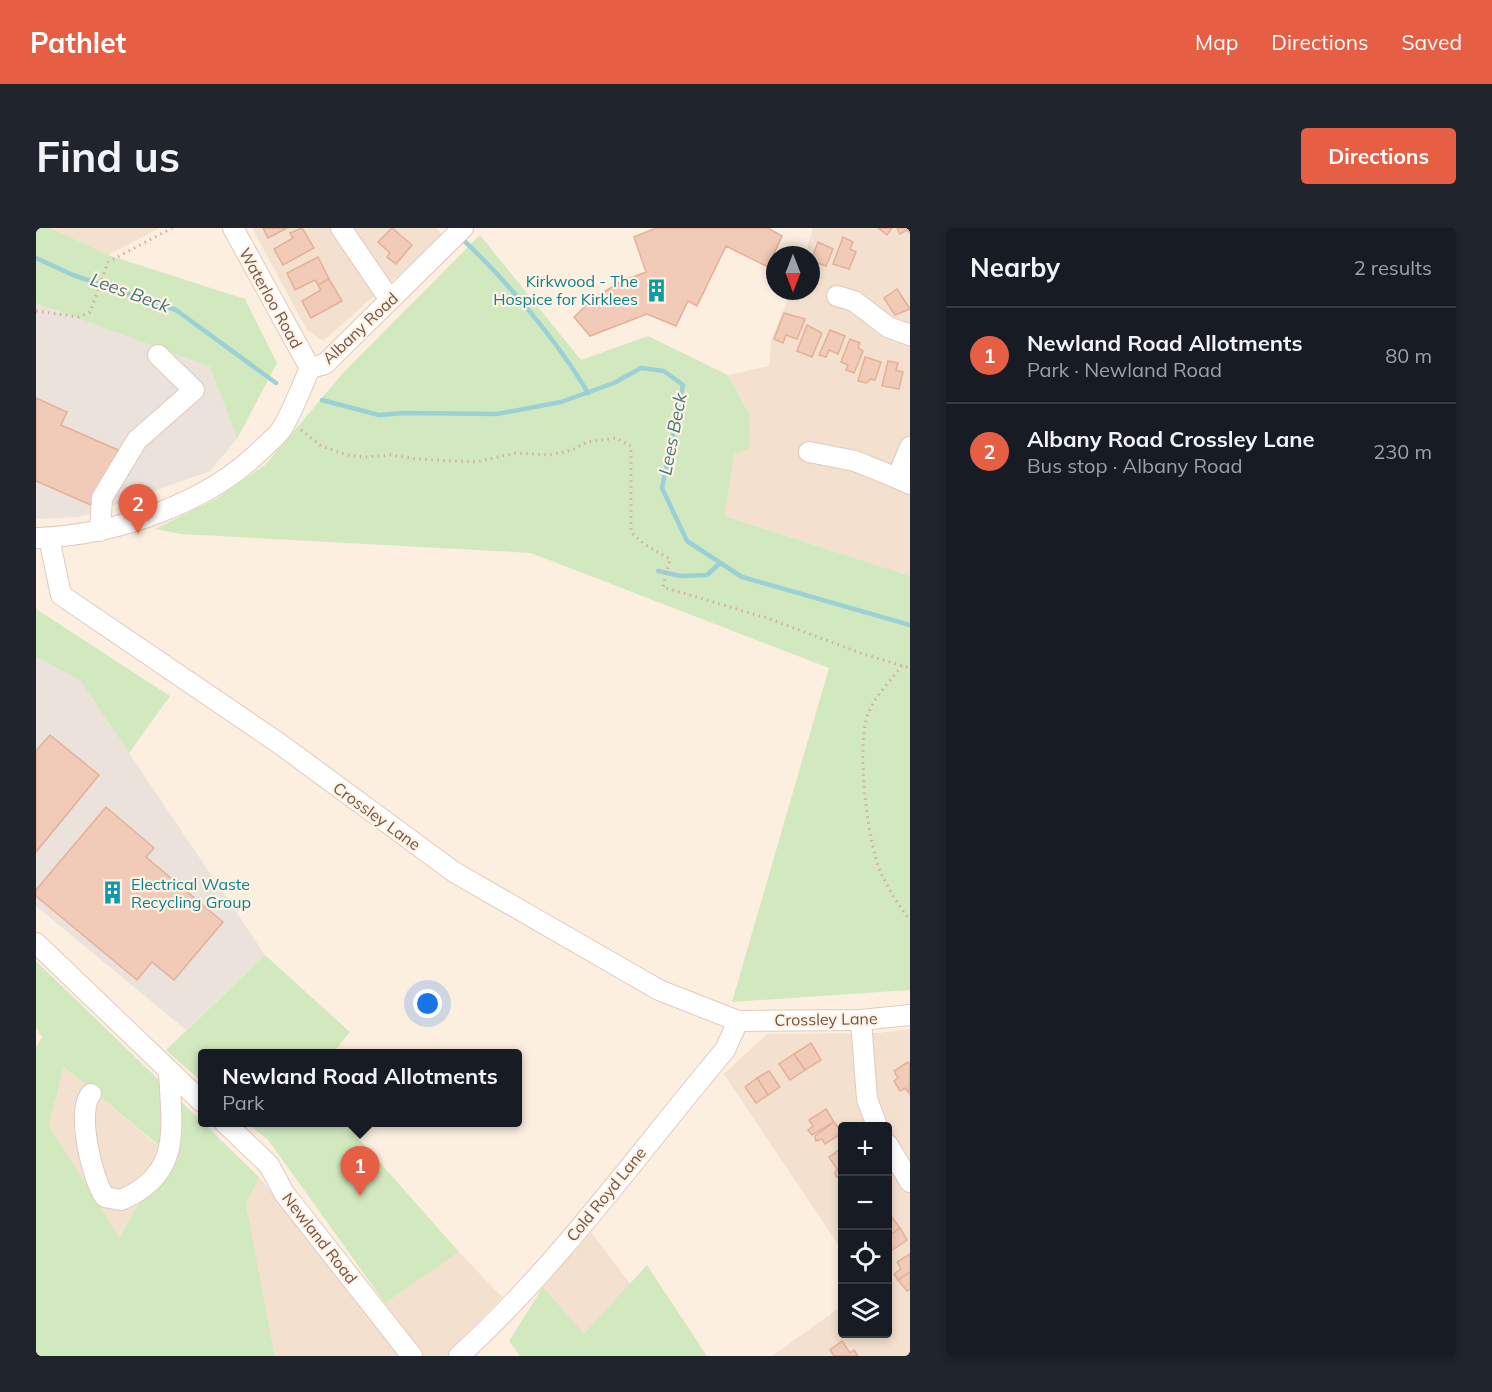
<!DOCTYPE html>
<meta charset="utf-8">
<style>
:root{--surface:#171b24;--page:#20242c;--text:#f1f3f6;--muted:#9ea1a6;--line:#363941;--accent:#e65f44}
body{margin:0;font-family:Mulish,sans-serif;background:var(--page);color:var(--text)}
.controls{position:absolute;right:18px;bottom:18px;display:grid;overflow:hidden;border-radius:6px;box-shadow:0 3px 9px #0003}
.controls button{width:54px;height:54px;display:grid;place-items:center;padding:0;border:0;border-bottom:2px solid var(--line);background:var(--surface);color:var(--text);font:30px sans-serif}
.compass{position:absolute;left:730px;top:18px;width:54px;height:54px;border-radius:50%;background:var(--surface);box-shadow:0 3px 9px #0003;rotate:180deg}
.you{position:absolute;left:392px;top:776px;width:21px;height:21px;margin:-15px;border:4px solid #fff;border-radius:50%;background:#1a73e8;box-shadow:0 0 0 9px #1a73e833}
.badge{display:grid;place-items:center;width:39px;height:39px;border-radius:50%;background:var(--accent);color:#fff;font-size:20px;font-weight:700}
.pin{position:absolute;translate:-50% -50px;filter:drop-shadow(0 2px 3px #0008)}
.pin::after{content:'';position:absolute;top:32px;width:21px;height:18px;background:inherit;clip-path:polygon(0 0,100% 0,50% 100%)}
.popup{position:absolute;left:162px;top:821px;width:324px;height:78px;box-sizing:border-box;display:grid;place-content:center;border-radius:6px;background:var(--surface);filter:drop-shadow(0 2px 4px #0005);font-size:20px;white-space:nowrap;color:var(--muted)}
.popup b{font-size:22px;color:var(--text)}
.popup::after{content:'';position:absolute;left:50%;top:100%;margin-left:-12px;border:12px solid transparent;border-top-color:var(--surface)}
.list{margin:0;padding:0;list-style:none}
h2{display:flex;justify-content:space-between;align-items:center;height:78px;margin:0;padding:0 24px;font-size:26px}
h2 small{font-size:20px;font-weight:400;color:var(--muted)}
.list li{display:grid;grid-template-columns:39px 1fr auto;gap:18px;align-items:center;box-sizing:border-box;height:96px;padding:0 24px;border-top:2px solid var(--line)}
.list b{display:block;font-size:22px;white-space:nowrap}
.list p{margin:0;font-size:20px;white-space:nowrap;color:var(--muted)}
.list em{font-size:20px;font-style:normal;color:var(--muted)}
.icon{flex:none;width:33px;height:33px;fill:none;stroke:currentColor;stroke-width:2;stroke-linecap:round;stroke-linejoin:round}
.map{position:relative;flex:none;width:874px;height:1128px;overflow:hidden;border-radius:6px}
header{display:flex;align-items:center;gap:36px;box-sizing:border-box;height:84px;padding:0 30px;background:var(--accent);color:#fff}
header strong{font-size:28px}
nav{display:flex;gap:33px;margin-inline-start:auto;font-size:21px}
.intro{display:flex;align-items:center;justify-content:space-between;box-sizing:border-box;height:144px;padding:0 36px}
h1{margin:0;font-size:42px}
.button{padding:15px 27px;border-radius:6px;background:var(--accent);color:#fff;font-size:21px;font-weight:700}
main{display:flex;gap:36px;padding:0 36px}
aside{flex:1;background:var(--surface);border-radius:6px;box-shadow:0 3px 9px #0003}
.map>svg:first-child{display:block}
.residential{fill:#f3e0ce}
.industrial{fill:#eae2db}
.green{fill:#d2e9bf;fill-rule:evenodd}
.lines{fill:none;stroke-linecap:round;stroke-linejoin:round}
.stream{stroke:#9bd1d6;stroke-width:4.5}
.building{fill:#f1cbb7;stroke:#e4b098;stroke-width:1.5}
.minor-casing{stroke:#e0cbbc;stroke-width:22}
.path{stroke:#d5ae9b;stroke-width:3;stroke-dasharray:1.5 4.5;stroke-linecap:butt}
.minor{stroke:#fff;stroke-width:20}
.labels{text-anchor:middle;stroke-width:4.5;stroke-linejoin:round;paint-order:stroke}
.culture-label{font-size:16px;fill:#0d838f;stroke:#fff3e5;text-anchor:end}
.street-label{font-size:16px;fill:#725448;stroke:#fff3e5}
.water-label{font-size:18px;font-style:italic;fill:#3f787f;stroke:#fff3e5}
</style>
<header>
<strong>Pathlet</strong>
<nav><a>Map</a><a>Directions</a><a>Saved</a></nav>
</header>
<div class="intro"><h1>Find us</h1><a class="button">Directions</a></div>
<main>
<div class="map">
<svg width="874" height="1128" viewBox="0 0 874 1128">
<rect width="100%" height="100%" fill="#fcefe0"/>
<!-- residential -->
<g class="residential">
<polygon points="15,0 124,0 72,27"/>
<polygon points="216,0 401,0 407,8 287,113 271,102"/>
<polygon points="777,0 874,0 874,348 689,288 698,226 713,186 692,147 733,138 735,113 755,63 775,63 775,27 769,27"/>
<polygon points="874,801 874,1128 736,1128 806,1078 806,1106 852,1106 852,898 806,898 806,1022 688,846 731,806 842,805"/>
<polygon points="28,839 132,926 82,1010 13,898"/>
<polygon points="223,949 331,1087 423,1024 466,1069 411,1128 239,1128 210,976"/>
<polygon points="555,1004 595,1057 548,1107 507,1059"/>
</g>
<!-- industrial -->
<g class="industrial">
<polygon points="0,75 174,139 201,211 174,243 44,289 0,291"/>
<polygon points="0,429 44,452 229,727 150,802 0,678"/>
</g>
<!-- green -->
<g class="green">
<polygon points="0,0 15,0 72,27 209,71 241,135 201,211 174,139 0,75"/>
<polygon points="444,7 545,132 612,108 692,147 713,186 714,220 698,226 689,288 874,348 874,762 696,774 793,440 495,325 145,306 119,301 180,271 230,236 307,145"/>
<polygon points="0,381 134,468 93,525 44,452 0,429"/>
<polygon points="229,727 314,804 297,825 166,826 166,854 130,822"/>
<path d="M 0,733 L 223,949 L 210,976 L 239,1128 L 0,1128 L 0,819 L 6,809 L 0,800 ZM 28,839 L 132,925 L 83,1009 L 13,898 Z"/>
<polygon points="212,895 309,895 423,1024 349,1075 233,913"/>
<polygon points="611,1037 671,1128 484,1128 473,1113 507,1059 548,1106"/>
</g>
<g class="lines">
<!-- stream -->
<g class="stream">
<path d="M 424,9 C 468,49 522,114 552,165"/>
<polyline points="0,30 37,47 140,82 240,155"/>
<polyline points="286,172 343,187 368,185 461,186 525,174 578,155 605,140 628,143 647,157 626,260 651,313 706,349 874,397"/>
<polyline points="622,343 645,348 671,347 684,335"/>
</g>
</g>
<!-- building -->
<g class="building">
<polygon points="227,0 251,0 232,10"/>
<polygon points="266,0 278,20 247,37 238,21 257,10 254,5"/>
<polygon points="356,0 376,17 360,36 351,29 354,25 342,14"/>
<polygon points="620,0 732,0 746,8 732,39 690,18 661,78 652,73 640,98 611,86 554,108 538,89 558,70 584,54 610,44 598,9"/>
<polygon points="842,0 856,0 851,7"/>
<polygon points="861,0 874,0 874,5 871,2 864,6"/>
<polygon points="807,9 817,14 814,21 820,24 813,41 797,36"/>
<polygon points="782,14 797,21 790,38 775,33"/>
<polygon points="282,29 293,51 282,57 279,52 259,62 251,45"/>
<polygon points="293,51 306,73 275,90 266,73 285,62 282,57"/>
<polygon points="861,61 874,81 859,87 848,70"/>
<polygon points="748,85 769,91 761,111 750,107 747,115 738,111"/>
<polygon points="771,97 786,105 776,129 761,123"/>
<polygon points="794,102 809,108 802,126 793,122 790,129 783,127"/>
<polygon points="814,111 824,115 822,120 827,123 818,145 810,142 812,137 805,134"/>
<polygon points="829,129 845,134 839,152 835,151 830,155 822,153"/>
<polygon points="852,133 862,135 860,142 867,144 863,161 846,158"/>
<polygon points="0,170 31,184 25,197 82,222 57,278 0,253"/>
<polygon points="14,507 63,547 0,624 0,523"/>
<polygon points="70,579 118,620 110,629 187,694 138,752 116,734 101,752 0,668 0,662"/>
<polygon points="775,815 785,832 769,842 758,826"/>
<polygon points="758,826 769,842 754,852 743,836"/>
<polygon points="872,834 874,836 873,865 869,860 864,863 858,853 862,850 858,843"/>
<polygon points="733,843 744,859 732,867 721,850"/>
<polygon points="721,850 732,867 720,875 709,859"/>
<polygon points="790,881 798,894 776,907 772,902 777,898 773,892"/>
<polygon points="798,894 806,905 789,916 786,911 780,913 779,908"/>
<polygon points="806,920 806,938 801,941 793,929"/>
<polygon points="806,938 806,949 800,949 799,944"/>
<polygon points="855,988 864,1000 852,1009 852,990"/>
<polygon points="864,1000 871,1012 855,1023 852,1017 852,1009"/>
<polygon points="874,1026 874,1044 862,1052 858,1046 865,1041 861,1034"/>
<polygon points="874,1044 874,1061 871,1063 862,1052"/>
<polygon points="806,1113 814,1125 818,1122 822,1128 798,1128 794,1122"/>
</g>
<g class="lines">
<defs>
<g id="minor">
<polyline points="197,0 274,140"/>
<polyline points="305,0 354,72"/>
<polyline points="801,68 818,73 852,99 874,107"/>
<polyline points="274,140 289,136 427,0"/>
<polyline points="874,219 861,250 874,256"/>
<polyline points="773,224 819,233 861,250"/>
<polyline points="64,303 66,270 101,212 158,162 122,127"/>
<path d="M 2,310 C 79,307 171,276 226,221 C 232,215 240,209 245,202 C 257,183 265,160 274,140"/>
<polyline points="13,310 25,367 244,516 418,644 623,762 702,793 825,792 874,787"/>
<polyline points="0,715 166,874"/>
<polyline points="825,792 831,871 841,898"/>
<path d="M 55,866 C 40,883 56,952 69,969 L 85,972 C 148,946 135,897 133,842"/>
<polyline points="188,894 233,937 248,965 376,1128"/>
<polyline points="852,917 874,954"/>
<path d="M 423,1128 C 523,1037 602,925 689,822 L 702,793"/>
</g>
</defs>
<!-- minor casing -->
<use href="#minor" class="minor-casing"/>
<!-- path -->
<g class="path">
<polyline points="0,83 43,89 54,84 72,34 136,0"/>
<polyline points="265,202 285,218 315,228 331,229 355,227 381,231 440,234 479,225 513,227 536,222 551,214 580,210 595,218 595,304 608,316 634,331 627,359 731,390 827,426 874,440"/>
<path d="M 866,438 C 854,453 839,468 832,486 C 820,518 831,614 845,645 C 852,660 863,679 874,692"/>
</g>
<!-- minor -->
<use href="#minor" class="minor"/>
</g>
<!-- icons -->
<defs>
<symbol id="building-bare" viewBox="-9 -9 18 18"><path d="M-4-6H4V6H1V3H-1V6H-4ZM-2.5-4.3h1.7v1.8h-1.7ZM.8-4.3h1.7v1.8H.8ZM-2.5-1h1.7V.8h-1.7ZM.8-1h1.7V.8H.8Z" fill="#0f9aa8" stroke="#fff3e5" stroke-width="2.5" paint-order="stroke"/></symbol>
</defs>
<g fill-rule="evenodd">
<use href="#building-bare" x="604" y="46" width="33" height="33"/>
<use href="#building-bare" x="60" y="648" width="33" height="33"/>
</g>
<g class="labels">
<!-- culture labels -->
<g class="culture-label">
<text x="602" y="59">Kirkwood - The<tspan x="602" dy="18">Hospice for Kirklees</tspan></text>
<text x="95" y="662" text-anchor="start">Electrical Waste<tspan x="95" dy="18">Recycling Group</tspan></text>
</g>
<!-- street labels -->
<g class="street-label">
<text transform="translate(235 70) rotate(61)" y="6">Waterloo Road</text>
<text transform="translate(324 100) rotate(-43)" y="6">Albany Road</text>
<text transform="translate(341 588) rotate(36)" y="6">Crossley Lane</text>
<text transform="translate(790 791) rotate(-1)" y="6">Crossley Lane</text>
<text transform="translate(570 966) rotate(-51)" y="6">Cold Royd Lane</text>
<text transform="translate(284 1010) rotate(52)" y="6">Newland Road</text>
</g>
<!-- water labels -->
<g class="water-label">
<text transform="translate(94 65) rotate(20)" y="6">Lees Beck</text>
<text transform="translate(637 206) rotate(-79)" y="6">Lees Beck</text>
</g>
</g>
</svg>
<div class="controls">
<button>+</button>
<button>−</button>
<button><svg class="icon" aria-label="locate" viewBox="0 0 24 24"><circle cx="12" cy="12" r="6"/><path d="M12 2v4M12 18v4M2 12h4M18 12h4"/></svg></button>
<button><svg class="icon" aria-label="layers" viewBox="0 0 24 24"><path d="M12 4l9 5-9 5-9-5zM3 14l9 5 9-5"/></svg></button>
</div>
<svg class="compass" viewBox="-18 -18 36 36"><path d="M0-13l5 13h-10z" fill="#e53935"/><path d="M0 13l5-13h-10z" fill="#9ea1a6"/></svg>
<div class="you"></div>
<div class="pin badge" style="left:324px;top:968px">1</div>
<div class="popup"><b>Newland Road Allotments</b>Park</div>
<div class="pin badge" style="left:102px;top:306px">2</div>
</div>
<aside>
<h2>Nearby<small>2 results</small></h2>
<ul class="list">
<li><span class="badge">1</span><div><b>Newland Road Allotments</b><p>Park · Newland Road</p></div><em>80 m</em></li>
<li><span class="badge">2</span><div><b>Albany Road Crossley Lane</b><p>Bus stop · Albany Road</p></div><em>230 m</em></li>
</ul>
</aside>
</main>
